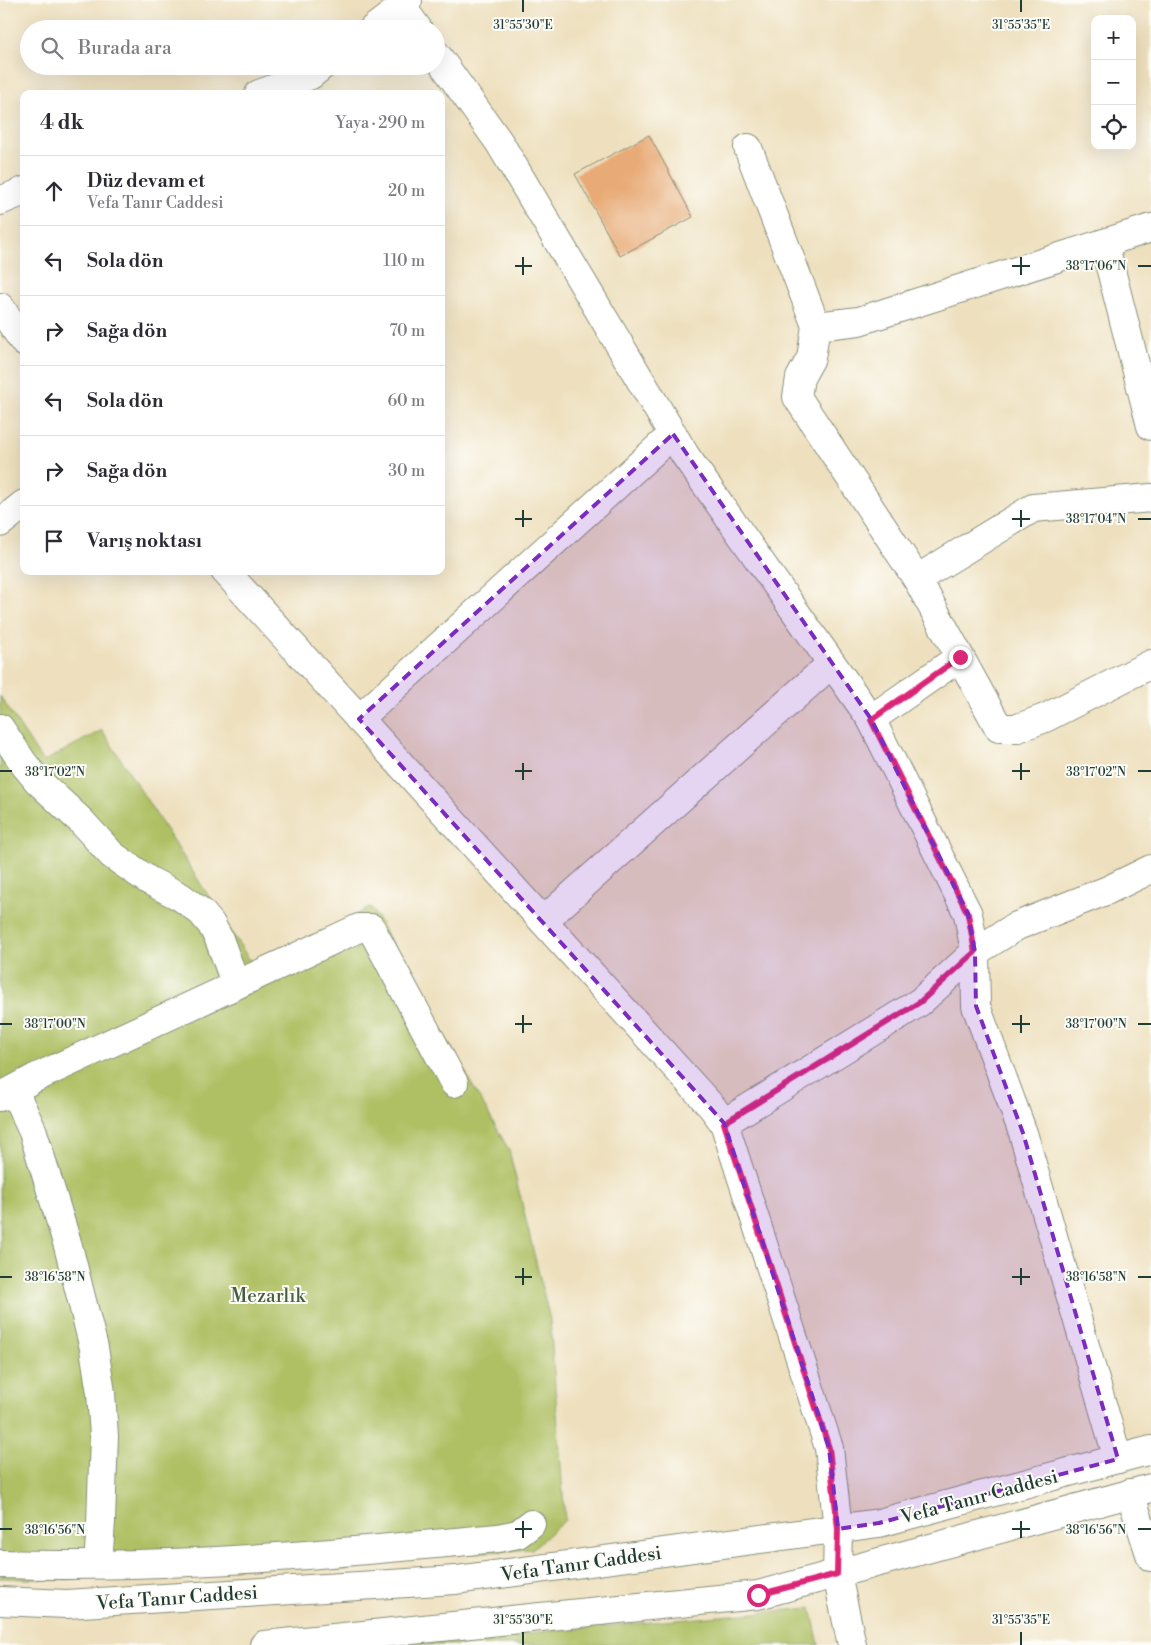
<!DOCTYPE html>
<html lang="tr">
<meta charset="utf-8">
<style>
:root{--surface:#fff;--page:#f2f2f3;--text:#2b2b33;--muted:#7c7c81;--line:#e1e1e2}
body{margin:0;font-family:"Libre Bodoni",serif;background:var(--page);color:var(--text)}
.controls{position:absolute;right:15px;top:15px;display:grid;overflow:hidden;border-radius:10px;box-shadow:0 5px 20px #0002}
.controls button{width:45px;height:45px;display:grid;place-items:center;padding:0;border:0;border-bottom:1px solid var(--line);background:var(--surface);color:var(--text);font:25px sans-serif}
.stop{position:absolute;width:15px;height:15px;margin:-11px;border:4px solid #db2777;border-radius:50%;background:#fff}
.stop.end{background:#db2777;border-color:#fff;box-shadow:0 1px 5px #0008}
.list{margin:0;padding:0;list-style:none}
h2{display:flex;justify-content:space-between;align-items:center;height:65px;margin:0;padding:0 20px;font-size:21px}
h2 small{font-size:16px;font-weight:400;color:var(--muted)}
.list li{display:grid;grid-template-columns:32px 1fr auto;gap:15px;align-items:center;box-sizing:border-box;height:70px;padding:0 20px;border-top:1px solid var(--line)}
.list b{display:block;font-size:19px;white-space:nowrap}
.list p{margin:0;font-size:16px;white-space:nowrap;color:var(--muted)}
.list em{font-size:16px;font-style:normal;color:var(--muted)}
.icon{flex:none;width:28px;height:28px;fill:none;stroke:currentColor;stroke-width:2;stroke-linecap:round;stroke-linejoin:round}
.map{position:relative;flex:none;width:1151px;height:1645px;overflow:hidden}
.search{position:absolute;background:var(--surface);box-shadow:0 5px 20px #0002;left:20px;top:20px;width:425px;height:55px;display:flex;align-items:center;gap:12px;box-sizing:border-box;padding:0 18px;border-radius:28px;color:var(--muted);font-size:19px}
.panel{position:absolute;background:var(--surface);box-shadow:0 5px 20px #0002;left:20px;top:90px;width:425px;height:485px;border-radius:10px}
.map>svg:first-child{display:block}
.green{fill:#aec064;stroke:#667e4c}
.building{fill:#e8aa76}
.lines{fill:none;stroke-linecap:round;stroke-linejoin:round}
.minor-casing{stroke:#868e79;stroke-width:30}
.major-casing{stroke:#868e79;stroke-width:30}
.minor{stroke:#fff;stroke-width:28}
.major{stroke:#fff;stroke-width:28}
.route{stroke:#db2777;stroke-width:6}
.marked{fill:#7b2cbf;fill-opacity:0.2;stroke:#7b2cbf;stroke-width:4;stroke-dasharray:10 6;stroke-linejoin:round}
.ticks{fill:none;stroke:#1f3d34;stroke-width:2}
.labels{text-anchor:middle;stroke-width:4;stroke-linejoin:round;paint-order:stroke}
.park-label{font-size:19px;fill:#435e40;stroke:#fdfcf7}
.street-label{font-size:19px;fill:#1f3d34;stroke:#fdfcf7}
.ticks-label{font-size:12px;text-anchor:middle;fill:#1f3d34;stroke:#fdfcf7;stroke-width:4;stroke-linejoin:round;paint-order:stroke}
</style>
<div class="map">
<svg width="1151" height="1645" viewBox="0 0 1151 1645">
<rect width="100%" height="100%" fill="#fdfcf7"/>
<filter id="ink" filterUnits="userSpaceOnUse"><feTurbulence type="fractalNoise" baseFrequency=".02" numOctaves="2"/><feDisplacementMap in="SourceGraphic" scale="10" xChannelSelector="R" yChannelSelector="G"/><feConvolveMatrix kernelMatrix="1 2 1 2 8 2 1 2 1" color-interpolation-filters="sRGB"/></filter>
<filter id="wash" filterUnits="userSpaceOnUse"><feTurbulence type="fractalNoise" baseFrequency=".0096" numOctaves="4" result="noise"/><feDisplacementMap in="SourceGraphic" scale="20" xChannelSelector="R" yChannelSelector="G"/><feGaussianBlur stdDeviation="1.12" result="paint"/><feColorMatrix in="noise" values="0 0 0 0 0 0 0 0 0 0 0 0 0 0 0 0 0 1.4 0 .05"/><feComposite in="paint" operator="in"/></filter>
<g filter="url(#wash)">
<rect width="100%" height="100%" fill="#eee0be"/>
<!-- green -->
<g class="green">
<polygon points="0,696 43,762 102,730 254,967 371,907 509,1150 550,1320 565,1520 532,1549 54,1580 0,1578"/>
<polygon points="811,1608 819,1645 394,1645"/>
</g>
<g id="blocks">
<!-- building -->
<polygon class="building" points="649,135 693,217 620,256 575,174"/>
</g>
</g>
<g filter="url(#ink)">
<use href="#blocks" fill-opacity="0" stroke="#868e79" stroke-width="1"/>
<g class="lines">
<defs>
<g id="minor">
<polyline points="400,0 402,7 418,29"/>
<polyline points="373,29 402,7 408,0"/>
<polyline points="436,54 499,142 685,455 871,719 968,914 975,952 976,1006 1023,1133 1118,1459"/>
<polyline points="259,94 311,75 322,66"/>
<polyline points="748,148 816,326 811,358 800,378 797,397 917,579 999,728 1018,728 1045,718 1151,664"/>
<polyline points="0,201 24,191"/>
<polyline points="1104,243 1151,426"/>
<polyline points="0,307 24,342"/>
<polyline points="816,326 859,321 1151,228"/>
<polyline points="0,523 24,504"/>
<polyline points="225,571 712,1107 724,1123 829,1448 838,1529 837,1575 852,1645"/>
<polyline points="917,579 1033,508 1151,498"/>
<polyline points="359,719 673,434"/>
<polyline points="871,719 960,657"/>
<polyline points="0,728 24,764 38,781 81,821 112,855 148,880 181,897 201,912 211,924 219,939 236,985"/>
<polyline points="543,921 831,664"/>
<polyline points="14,1091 33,1132 68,1246 94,1348 101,1393 104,1436 101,1522 98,1564"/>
<polyline points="0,1097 35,1078 359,928 371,928 454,1083"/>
<polyline points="724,1123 920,1002 975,952 1017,926 1108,890 1151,869"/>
<polyline points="1130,1493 1151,1557"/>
<path d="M 0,1564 C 166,1569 333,1554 498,1538 L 518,1534 L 531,1524"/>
</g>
<g id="major">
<polyline points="0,1601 66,1604 456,1580 879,1523 1151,1450"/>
<polyline points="264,1645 758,1595 1151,1488"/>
</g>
</defs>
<!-- minor casing -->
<use href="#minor" class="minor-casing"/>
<!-- major casing -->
<use href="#major" class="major-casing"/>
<!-- minor -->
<use href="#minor" class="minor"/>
<!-- major -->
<use href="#major" class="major"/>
</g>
</g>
<g class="lines" filter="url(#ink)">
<!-- route -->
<polyline class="route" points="758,1595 837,1574 838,1529 829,1448 724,1123 920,1002 975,952 968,914 871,720 960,657"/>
</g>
<!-- marked area -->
<path class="marked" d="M 673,434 L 871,719 L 968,914 L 975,952 L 976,1006 L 1023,1133 L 1118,1459 L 879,1523 L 838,1529 L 829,1448 L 724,1123 L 359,719 Z"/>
<!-- ticks -->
<path class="ticks" d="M 523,0 L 523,12M 1021,0 L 1021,12M 523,257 L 523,275M 1021,257 L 1021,275M 515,266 L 532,266M 1012,266 L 1030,266M 1138,266 L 1151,266M 523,510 L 523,527M 1021,510 L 1021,527M 515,519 L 532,519M 1012,519 L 1030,519M 1138,519 L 1151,519M 523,763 L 523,780M 1021,763 L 1021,780M 0,771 L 12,771M 515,771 L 532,771M 1012,771 L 1030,771M 1138,771 L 1151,771M 523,1015 L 523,1033M 1021,1015 L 1021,1033M 0,1024 L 12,1024M 515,1024 L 532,1024M 1012,1024 L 1030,1024M 1138,1024 L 1151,1024M 523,1268 L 523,1285M 1021,1268 L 1021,1285M 0,1277 L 12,1277M 515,1277 L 532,1277M 1012,1277 L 1030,1277M 1138,1277 L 1151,1277M 523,1521 L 523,1538M 1021,1521 L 1021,1538M 0,1529 L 12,1529M 515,1529 L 532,1529M 1012,1529 L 1030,1529M 1138,1529 L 1151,1529M 523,1632 L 523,1645M 1021,1632 L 1021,1645"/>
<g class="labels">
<!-- park labels -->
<g class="park-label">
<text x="268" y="1302">Mezarlık</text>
</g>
<!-- street labels -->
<g class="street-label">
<text transform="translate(979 1496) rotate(-15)" y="7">Vefa Tanır Caddesi</text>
<text transform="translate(581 1563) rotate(-8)" y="7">Vefa Tanır Caddesi</text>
<text transform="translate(177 1597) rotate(-4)" y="7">Vefa Tanır Caddesi</text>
</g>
</g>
<g class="ticks-label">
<text x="523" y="29">31°55'30"E</text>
<text x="1021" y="29">31°55'35"E</text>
<text x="1096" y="270">38°17'06"N</text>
<text x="1096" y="523">38°17'04"N</text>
<text x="55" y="776">38°17'02"N</text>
<text x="1096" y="776">38°17'02"N</text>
<text x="55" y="1028">38°17'00"N</text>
<text x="1096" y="1028">38°17'00"N</text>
<text x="55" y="1281">38°16'58"N</text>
<text x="1096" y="1281">38°16'58"N</text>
<text x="55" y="1534">38°16'56"N</text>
<text x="1096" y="1534">38°16'56"N</text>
<text x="523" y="1624">31°55'30"E</text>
<text x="1021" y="1624">31°55'35"E</text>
</g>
</svg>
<div class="controls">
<button>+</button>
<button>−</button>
<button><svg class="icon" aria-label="locate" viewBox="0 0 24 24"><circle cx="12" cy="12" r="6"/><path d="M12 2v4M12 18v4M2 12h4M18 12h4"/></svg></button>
</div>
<div class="stop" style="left:758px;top:1595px"></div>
<div class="stop end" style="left:960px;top:657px"></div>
<div class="search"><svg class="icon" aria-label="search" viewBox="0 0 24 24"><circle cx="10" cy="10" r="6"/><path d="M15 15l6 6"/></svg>Burada ara</div>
<section class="panel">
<h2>4 dk<small>Yaya · 290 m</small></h2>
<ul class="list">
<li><svg class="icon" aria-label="ahead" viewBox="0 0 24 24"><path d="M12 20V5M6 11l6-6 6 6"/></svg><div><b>Düz devam et</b><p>Vefa Tanır Caddesi</p></div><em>20 m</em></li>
<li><svg class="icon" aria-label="left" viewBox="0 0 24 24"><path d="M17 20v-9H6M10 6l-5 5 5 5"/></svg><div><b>Sola dön</b></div><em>110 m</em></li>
<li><svg class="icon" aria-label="right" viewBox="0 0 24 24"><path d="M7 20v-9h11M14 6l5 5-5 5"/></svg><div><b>Sağa dön</b></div><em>70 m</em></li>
<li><svg class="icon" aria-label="left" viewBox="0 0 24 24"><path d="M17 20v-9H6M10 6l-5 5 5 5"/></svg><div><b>Sola dön</b></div><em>60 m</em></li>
<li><svg class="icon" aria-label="right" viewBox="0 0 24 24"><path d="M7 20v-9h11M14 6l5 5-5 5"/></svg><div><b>Sağa dön</b></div><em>30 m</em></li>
<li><svg class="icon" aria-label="arrive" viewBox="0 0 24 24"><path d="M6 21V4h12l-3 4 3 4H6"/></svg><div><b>Varış noktası</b></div></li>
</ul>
</section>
</div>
